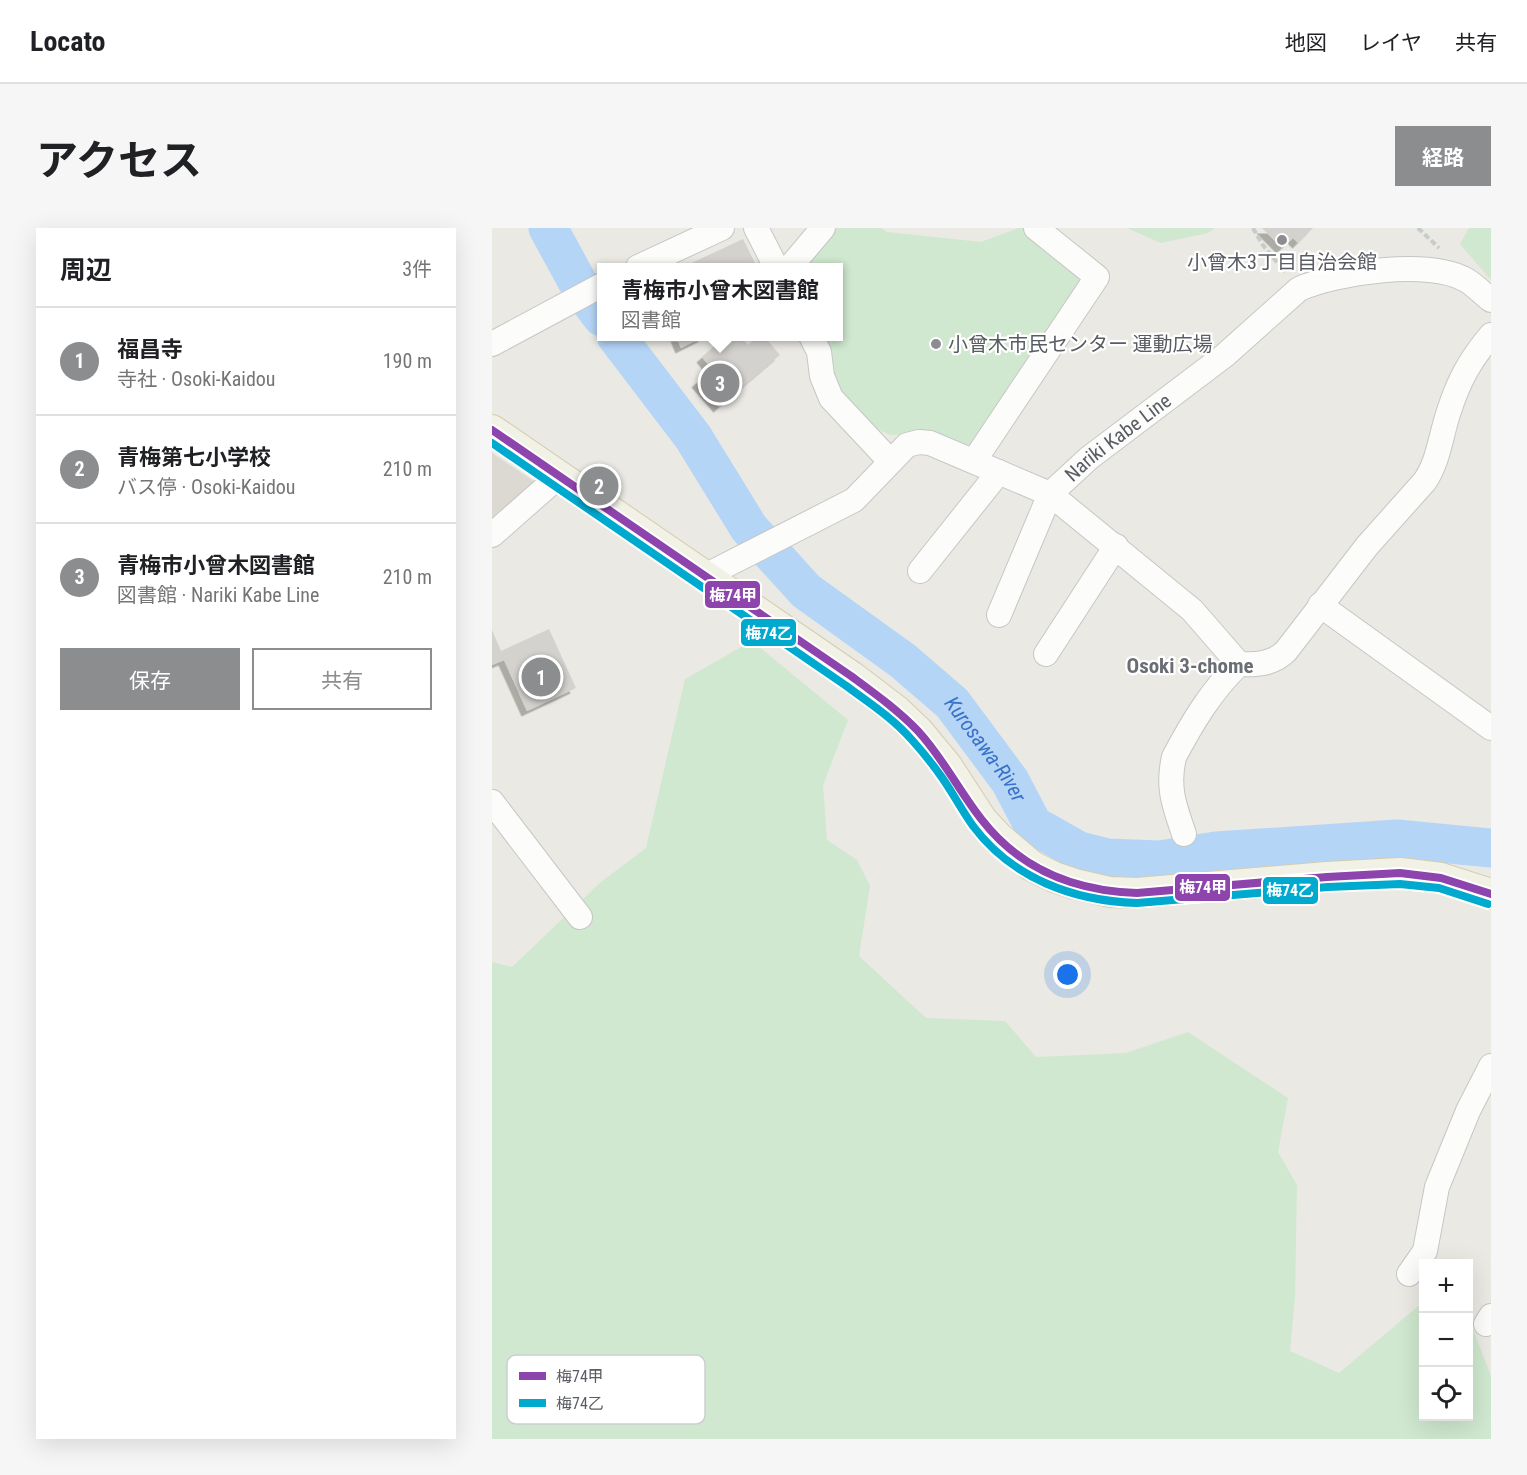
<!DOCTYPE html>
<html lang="ja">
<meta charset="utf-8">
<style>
:root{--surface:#fff;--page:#f6f6f6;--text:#202124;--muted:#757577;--line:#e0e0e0;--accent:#8c8d8f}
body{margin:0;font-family:"Roboto Condensed","Noto Sans JP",sans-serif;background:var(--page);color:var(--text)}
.controls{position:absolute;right:18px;bottom:18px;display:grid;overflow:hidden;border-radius:0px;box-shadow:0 6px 24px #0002}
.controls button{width:54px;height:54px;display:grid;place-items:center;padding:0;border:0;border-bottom:2px solid var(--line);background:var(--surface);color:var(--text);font:30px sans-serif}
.you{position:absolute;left:576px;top:747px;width:21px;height:21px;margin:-15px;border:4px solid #fff;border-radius:50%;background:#1a73e8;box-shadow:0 0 0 9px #1a73e833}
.badge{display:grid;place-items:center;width:39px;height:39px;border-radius:50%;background:var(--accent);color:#fff;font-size:20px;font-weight:700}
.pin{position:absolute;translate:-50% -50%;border:3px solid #fff;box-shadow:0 2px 6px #0006}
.popup{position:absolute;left:105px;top:35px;width:246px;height:78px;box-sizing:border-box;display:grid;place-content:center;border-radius:0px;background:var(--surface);filter:drop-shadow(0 2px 4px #0005);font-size:20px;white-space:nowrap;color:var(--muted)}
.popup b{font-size:22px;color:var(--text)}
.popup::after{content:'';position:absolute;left:50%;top:100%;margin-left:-12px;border:12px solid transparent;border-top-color:var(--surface)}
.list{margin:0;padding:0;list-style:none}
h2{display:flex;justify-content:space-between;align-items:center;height:78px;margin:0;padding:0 24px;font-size:26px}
h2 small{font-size:20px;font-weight:400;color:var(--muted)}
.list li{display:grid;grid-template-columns:39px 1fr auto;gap:18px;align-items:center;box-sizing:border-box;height:108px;padding:0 24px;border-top:2px solid var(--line)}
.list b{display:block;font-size:22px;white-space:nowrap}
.list p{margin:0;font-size:20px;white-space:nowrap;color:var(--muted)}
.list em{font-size:20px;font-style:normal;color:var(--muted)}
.actions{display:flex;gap:12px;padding:18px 24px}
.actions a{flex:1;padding:14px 0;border:2px solid var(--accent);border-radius:0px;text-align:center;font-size:21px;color:var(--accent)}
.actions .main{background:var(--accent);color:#fff}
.icon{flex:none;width:33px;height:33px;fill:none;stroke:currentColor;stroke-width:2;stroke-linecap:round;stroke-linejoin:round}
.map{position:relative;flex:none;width:999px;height:1211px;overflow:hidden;border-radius:0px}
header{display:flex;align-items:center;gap:36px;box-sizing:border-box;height:84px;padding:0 30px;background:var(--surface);border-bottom:2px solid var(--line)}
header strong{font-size:28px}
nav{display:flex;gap:33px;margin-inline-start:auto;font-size:21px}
.intro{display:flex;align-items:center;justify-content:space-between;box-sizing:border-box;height:144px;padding:0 36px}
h1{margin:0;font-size:42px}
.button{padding:15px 27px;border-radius:0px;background:var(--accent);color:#fff;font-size:21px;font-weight:700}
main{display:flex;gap:36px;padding:0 36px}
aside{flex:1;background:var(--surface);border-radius:0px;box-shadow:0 6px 24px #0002}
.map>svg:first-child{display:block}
.education{fill:#dbd9d1}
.green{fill:#d0e8cf}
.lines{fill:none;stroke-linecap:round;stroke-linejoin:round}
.river{stroke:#b5d5f7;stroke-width:39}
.building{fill:#d3d2ce;filter:url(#shadow)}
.minor-casing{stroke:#c6c7c5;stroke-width:26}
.major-casing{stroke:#d3cdaf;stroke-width:32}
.path{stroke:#c6ccca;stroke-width:4;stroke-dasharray:6 3;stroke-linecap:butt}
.minor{stroke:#fcfcfb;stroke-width:24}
.major{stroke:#f2f1e6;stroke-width:30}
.bus-1-casing{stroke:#fff;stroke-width:12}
.bus-2-casing{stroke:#fff;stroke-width:12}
.bus-1{stroke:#8e44ad;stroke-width:8}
.bus-2{stroke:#00a9ce;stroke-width:8}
.poi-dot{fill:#8c8d8f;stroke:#fff;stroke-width:2}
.labels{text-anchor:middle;stroke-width:4.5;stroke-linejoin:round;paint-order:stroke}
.poi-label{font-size:20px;fill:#595c62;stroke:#fff}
.street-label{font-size:20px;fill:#595c62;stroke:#fff}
.neighbourhood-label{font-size:21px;font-weight:bold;fill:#6a6e74;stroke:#fff}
.water-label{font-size:21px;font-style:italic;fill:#3a72c9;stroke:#fff}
.key{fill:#fff;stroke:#cdced0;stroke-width:1.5}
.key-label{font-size:16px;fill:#595c62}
.line-badge{stroke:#fff;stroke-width:2}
.badge-label{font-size:16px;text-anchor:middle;font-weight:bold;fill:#fff}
</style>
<header>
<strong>Locato</strong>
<nav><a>地図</a><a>レイヤ</a><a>共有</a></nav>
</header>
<div class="intro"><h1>アクセス</h1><a class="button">経路</a></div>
<main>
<aside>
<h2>周辺<small>3件</small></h2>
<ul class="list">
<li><span class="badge">1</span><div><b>福昌寺</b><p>寺社 · Osoki-Kaidou</p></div><em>190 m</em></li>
<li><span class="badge">2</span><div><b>青梅第七小学校</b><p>バス停 · Osoki-Kaidou</p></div><em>210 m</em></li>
<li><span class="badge">3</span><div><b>青梅市小曾木図書館</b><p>図書館 · Nariki Kabe Line</p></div><em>210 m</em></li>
</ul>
<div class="actions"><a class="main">保存</a><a>共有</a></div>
</aside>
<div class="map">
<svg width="999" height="1211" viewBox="0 0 999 1211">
<defs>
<filter id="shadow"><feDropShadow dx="-5.5" dy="5.5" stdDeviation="0" flood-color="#0004"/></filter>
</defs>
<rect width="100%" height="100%" fill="#eae9e3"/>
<!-- education -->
<polygon class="education" points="0,225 46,256 0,295"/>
<!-- green -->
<g class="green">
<polygon points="334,0 389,0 395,4 489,14 527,0 533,0 584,41 589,62 483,219 437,203 425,206 399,207 382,200 351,169 339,139 332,109 346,108 346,39 306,39"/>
<polygon points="635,0 723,0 716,5 669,15"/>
<polygon points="977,0 999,0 999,52 968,16"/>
<polygon points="260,413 356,492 331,557 335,612 365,632 378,658 367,728 434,790 513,793 544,829 634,825 696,804 796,870 786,924 805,957 803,1068 798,1123 847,1145 931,1074 932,1188 976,1188 977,1091 999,1148 999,1211 0,1211 0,734 20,739 109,654 154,620 193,451"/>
</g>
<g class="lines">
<!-- river -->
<g class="river">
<polyline points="56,0 91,64 110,89"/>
<path id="s1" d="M 124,108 L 201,209 L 257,300 L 314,363 L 410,432 L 460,475 L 518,553 L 541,597 L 587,623 L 615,630 L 668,632 L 724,623 L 905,611 L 999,620"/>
</g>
</g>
<!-- building -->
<g class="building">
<polygon points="770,0 821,0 806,15 801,10 790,20"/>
<polygon points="251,11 265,39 191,39"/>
<polygon points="184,108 213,108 189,120"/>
<polygon points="234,108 248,108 256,117 266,108 272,108 288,127 227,179 205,154 220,141 210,129"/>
<polygon points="57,401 84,460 35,483 12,432 0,437 0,402 9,423"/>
</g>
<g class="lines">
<defs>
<g id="minor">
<polyline points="264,0 284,39"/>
<polyline points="146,39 230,0"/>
<polyline points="298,39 331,0"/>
<polyline points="319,108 327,124 330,148 339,170 398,233"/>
<polyline points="0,116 110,57"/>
<polyline points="482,233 605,49 544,0"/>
<polyline points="0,307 67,248"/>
<polyline points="428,343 507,244"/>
<path id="s2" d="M 213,348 L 362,272 L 415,217 L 427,214 L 438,215 L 558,266 L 597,230 L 732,128 L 807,61 C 845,44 937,31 974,52 C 983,57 991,66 999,72"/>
<polyline points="828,377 999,500"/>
<polyline points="507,387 558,266 700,382 747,436"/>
<polyline points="554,426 624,318"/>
<polyline points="0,574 88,689"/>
<path d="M 692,606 C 682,577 675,559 682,529 C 700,495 719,463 747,436 C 765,437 781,436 794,423 L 875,318 L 933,253 C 947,232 949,206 957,183 C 967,152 978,132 999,107"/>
<polyline points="917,1046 933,1023 945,959 976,883 999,838"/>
<polyline points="994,1096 999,1088"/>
</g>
<polyline id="major" points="0,202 359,448 405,483 426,503 455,538 490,592 507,610 540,638 562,649 583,656 618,664 645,665 835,649 908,645 949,650 999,666"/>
</defs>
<!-- minor casing -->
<use href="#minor" class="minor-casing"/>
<!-- major casing -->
<use href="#major" class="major-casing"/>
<!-- path -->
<g class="path">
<polyline points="761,0 770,16 793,44"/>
<polyline points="926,0 947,20"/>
</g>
<!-- minor -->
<use href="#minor" class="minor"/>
<!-- major -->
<use href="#major" class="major"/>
<defs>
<path id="bus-1" d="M 0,202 L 359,448 C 382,465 406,482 426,503 C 451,530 467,563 490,592 C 529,642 583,663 645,665 L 835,649 L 908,645 L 949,650 L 999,666"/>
<path id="bus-2" d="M 0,215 L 353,457 C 376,474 401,490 420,512 C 429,522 438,533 446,544 C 459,561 468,580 481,598 C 520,650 581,673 645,675 L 836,659 L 908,656 L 947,660 L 996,676"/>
</defs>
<!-- bus-1 casing -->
<use href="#bus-1" class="bus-1-casing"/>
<!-- bus-2 casing -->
<use href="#bus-2" class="bus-2-casing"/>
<!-- bus-1 -->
<use href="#bus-1" class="bus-1"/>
<!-- bus-2 -->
<use href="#bus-2" class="bus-2"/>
</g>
<!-- markers -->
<g class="poi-dot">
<circle cx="790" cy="12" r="6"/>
<circle cx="444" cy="116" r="6"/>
</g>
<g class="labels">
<!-- poi labels -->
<g class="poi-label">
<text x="790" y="41">小曾木3丁目自治会館</text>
<text x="456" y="123" text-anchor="start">小曾木市民センター 運動広場</text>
</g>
<!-- street labels -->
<g class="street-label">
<text dy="7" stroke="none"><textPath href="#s2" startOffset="486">Nariki Kabe Line</textPath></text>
</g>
<!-- neighbourhood labels -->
<g class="neighbourhood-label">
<text x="698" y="445">Osoki 3-chome</text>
</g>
<!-- water labels -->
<g class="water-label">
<text dy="7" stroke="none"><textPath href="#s1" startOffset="560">Kurosawa-River</textPath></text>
</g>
</g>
<!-- legend -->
<rect x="15" y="1127" width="198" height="69" rx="9" class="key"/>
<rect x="27" y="1144" width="27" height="8" fill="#8e44ad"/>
<rect x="27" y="1171" width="27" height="8" fill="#00a9ce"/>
<g class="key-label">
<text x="64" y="1154">梅74甲</text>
<text x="64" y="1181">梅74乙</text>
</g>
<g class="line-badge">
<rect x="212" y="352" width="57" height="29" rx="6" fill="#8e44ad"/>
<rect x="248" y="390" width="57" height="29" rx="6" fill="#00a9ce"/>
<rect x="682" y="645" width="57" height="29" rx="6" fill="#8e44ad"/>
<rect x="770" y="648" width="57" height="29" rx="6" fill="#00a9ce"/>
</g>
<g class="badge-label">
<text x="241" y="373">梅74甲</text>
<text x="277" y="411">梅74乙</text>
<text x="711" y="665">梅74甲</text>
<text x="798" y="668">梅74乙</text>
</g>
</svg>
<div class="controls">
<button>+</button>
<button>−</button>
<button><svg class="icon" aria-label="locate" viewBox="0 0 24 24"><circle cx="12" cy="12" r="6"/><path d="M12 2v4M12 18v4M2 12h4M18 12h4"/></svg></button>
</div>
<div class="you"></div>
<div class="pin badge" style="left:49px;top:449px">1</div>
<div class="pin badge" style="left:107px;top:258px">2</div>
<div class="pin badge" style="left:228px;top:155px">3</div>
<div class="popup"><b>青梅市小曾木図書館</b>図書館</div>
</div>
</main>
